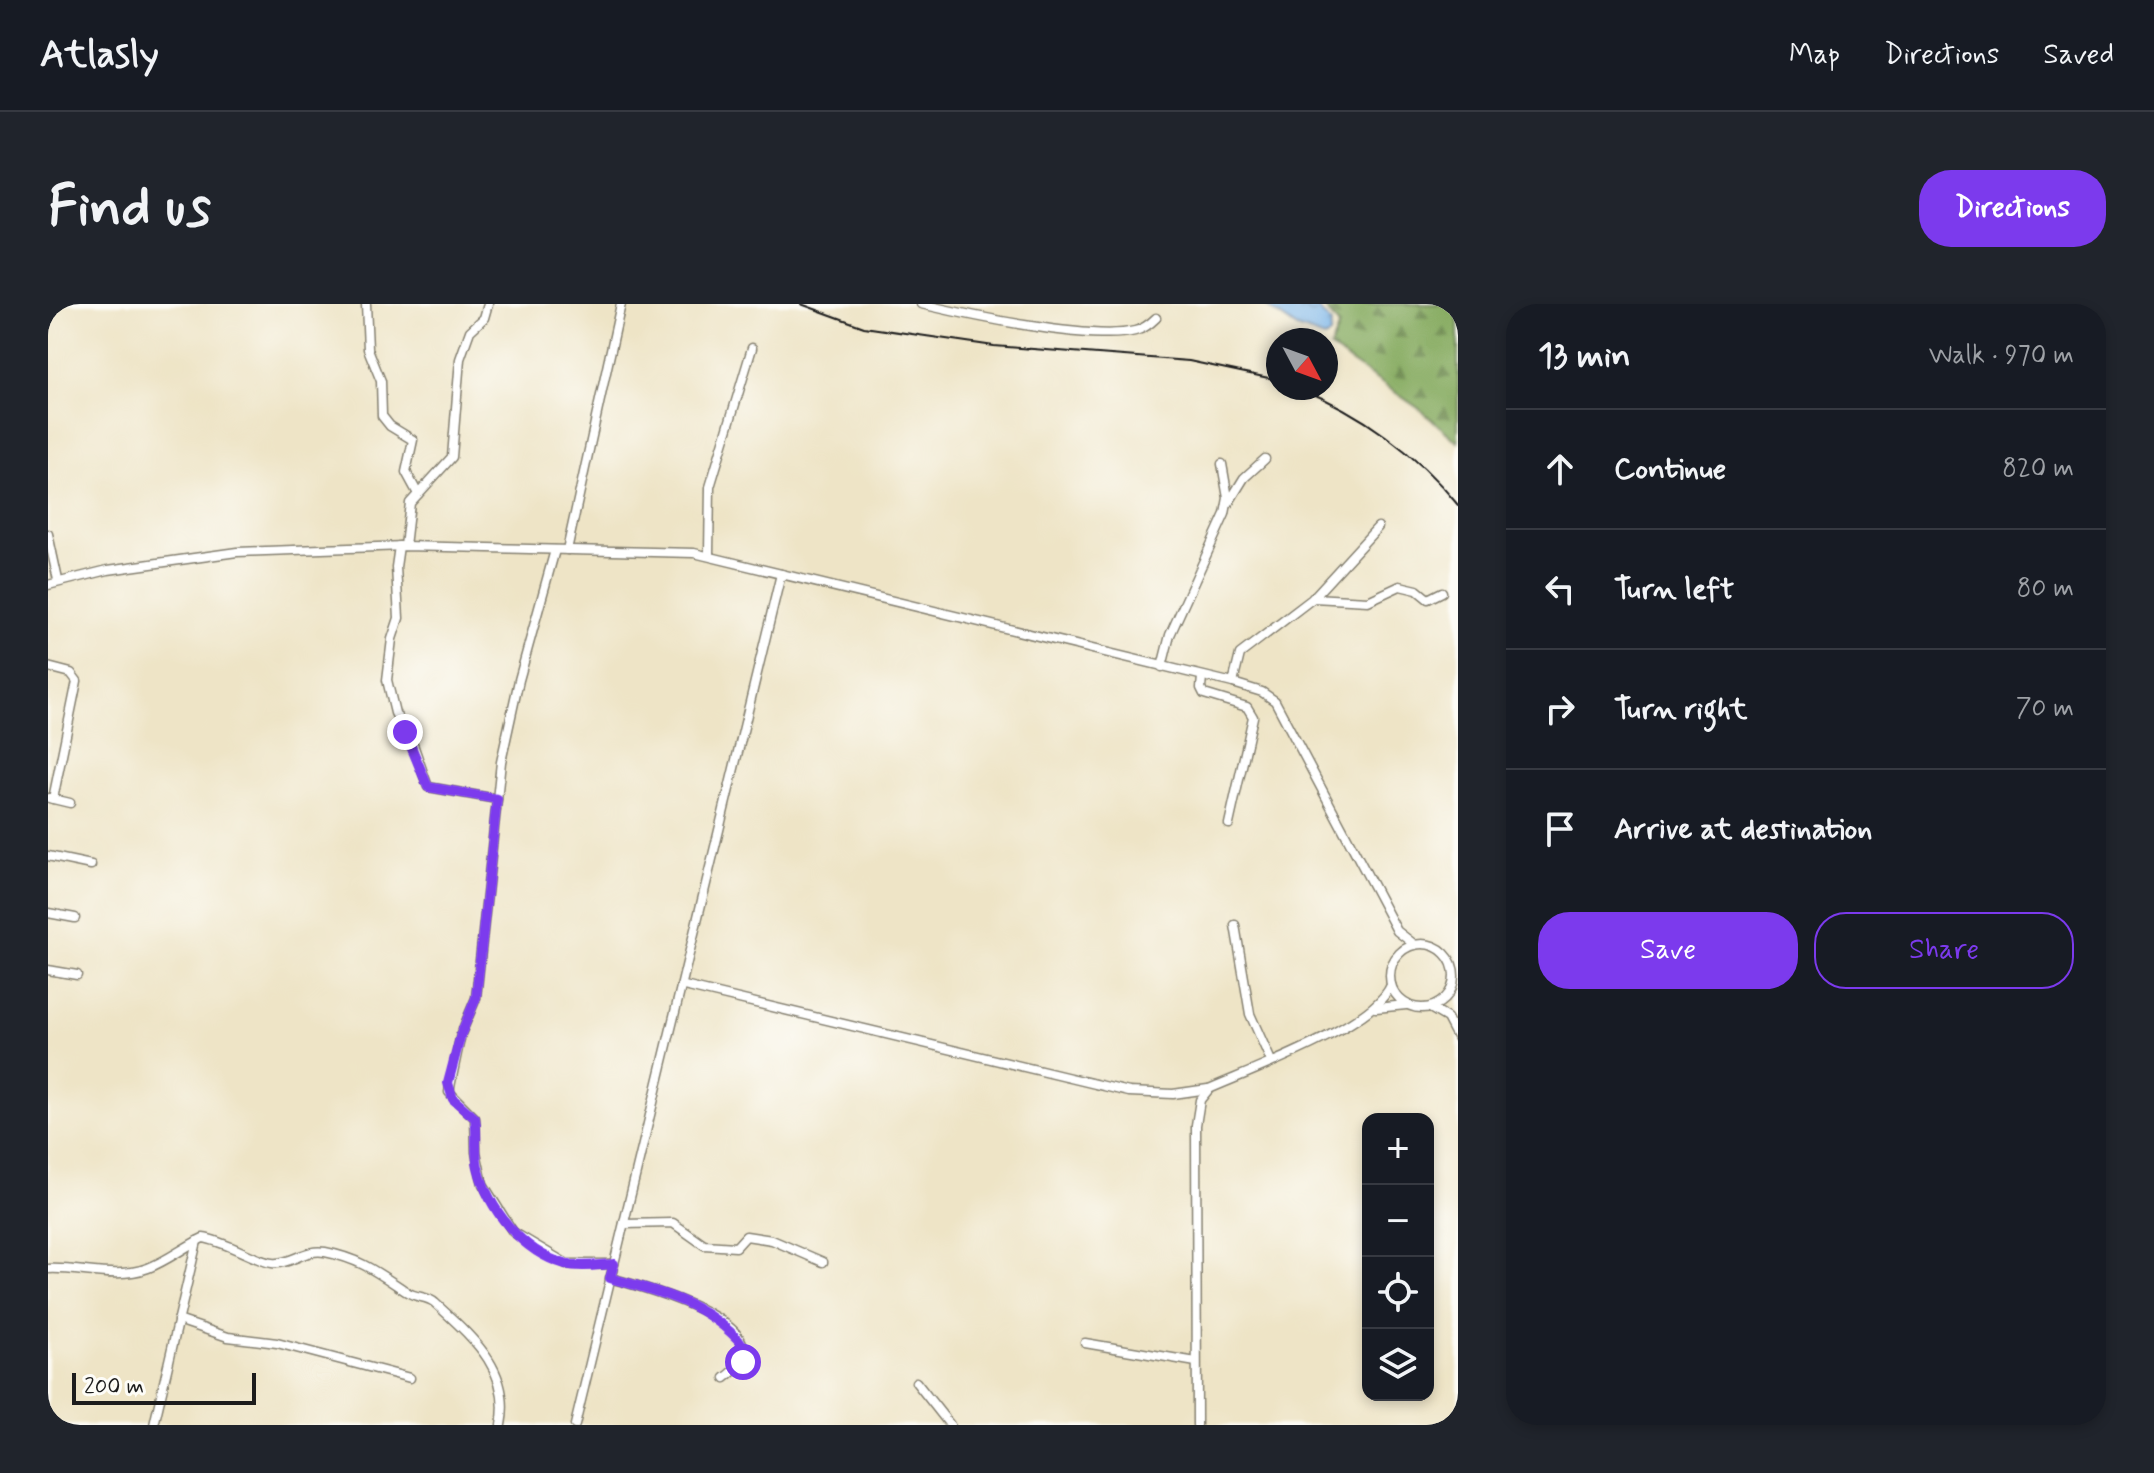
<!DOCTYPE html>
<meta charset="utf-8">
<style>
:root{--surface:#171b24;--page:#20242c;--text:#f1f3f6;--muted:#9ea1a6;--line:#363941;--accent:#7c3aed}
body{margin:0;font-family:Mynerve,sans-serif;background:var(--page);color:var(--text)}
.controls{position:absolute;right:24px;bottom:24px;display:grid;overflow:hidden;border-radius:16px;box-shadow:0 4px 12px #0003}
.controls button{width:72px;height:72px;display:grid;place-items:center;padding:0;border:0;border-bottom:2px solid var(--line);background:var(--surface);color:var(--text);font:40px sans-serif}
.compass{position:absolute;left:1218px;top:24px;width:72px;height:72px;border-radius:50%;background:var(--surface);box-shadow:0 4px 12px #0003;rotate:131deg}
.scale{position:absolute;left:24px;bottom:20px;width:184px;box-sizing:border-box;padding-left:8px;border:4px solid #1c1c1c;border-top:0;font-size:22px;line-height:28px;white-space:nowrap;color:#1c1c1c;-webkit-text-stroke:6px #fdfcf7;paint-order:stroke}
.stop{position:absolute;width:24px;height:24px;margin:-18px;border:6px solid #7c3aed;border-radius:50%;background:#fff}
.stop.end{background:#7c3aed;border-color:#fff;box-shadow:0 2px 8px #0008}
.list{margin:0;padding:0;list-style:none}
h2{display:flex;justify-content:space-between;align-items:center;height:104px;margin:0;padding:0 32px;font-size:34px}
h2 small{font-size:26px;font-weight:400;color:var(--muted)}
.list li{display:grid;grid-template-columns:52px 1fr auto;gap:24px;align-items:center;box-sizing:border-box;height:120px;padding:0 32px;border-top:2px solid var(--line)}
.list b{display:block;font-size:30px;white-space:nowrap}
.list em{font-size:26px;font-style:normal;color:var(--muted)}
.actions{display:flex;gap:16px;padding:24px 32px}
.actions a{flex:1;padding:18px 0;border:2px solid var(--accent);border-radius:32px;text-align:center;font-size:28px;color:var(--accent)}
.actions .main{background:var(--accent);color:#fff}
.icon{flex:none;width:44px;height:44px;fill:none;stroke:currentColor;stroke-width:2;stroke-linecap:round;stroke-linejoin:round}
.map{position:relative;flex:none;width:1410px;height:1121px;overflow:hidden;border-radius:32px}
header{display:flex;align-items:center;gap:48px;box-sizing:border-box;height:112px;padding:0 40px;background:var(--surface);border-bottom:2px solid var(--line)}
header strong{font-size:38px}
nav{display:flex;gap:44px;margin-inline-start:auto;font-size:28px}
.intro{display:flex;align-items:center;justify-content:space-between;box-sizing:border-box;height:192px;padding:0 48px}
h1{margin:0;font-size:56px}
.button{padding:20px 36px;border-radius:32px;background:var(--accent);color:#fff;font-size:28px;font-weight:700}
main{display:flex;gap:48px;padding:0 48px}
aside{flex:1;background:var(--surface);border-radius:32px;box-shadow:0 4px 12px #0003}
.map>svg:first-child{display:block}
.forest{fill:url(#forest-firs);stroke:#51643e;stroke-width:2}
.water{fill:url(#water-ripples);stroke:#486682;stroke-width:2}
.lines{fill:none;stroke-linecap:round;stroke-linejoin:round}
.minor-casing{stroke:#858071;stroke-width:11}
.minor{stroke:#fff;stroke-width:8}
.rail{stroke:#1c1c1c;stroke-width:2}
.route{stroke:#7c3aed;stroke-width:10}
</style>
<header>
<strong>Atlasly</strong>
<nav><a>Map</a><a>Directions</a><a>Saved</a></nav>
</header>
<div class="intro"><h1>Find us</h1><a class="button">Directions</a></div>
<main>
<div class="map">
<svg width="1410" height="1121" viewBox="0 0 1410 1121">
<defs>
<pattern id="forest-firs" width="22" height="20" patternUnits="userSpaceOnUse" patternTransform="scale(2)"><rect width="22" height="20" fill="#86ab61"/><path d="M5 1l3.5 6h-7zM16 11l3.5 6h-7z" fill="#6d8a4f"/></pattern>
<pattern id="water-ripples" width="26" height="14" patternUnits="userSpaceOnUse" patternTransform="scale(2)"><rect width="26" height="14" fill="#75b1e7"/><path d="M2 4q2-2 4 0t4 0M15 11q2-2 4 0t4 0" fill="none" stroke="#5f8fba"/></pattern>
</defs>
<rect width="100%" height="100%" fill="#fdfcf7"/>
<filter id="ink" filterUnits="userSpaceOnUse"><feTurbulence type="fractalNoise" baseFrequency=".0125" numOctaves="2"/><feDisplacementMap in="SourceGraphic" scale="16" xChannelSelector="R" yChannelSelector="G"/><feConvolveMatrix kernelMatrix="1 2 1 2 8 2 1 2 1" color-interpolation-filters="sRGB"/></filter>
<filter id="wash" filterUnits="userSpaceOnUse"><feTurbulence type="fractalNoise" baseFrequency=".006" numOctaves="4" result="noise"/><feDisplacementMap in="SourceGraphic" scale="32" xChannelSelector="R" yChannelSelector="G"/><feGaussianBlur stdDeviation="1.8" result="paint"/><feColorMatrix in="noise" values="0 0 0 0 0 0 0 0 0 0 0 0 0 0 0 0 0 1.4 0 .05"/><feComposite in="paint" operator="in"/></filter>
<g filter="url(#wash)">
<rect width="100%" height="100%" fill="#eee4c6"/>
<!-- forest -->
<polygon class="forest" points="1273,0 1410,0 1410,138 1373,106 1282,44 1291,22"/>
<!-- water -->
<polygon class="water" points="1215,0 1265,0 1283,19 1282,31 1276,34 1249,24"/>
</g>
<g filter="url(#ink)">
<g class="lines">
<defs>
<g id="minor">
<polyline points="318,0 320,45 333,77 334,112 342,122 365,136 358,168 370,190"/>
<path d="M 873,0 C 920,11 1043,38 1087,27 C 1095,25 1102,20 1108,14"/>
<polyline points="1180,200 1196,174 1217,155"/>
<polyline points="0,230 10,276"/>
<polyline points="351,242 348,263 351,314 344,335 339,376 347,409 366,443 380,483 449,495"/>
<polyline points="357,242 362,199 404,153 412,55 422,27 436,14 440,0"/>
<polyline points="507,246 471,376 453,458 428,694 413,730 401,788 427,814 428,848 435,880 465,928 519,960 566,960"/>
<polyline points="519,246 573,0"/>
<polyline points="661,250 662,183 704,44"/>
<polyline points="0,281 60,266 189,248 357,242 646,249 1185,379 1214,388 1227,397 1349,627 1367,641"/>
<polyline points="1265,294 1320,297 1352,282 1369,286 1380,295 1394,288"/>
<polyline points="0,363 23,369 29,377 5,495"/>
<polyline points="1114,363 1122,331 1177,210 1180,194 1174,160"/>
<polyline points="1154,373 1153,384 1156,390 1199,403 1205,413 1181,520"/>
<polyline points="1185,379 1192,350 1264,295 1330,223"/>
<polyline points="1,494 22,499"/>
<polyline points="0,552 43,561"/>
<polyline points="0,609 27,614"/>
<polyline points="1187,621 1202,710 1223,757"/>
<circle cx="1374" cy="672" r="32"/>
<polyline points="0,666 29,671"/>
<polyline points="636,682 1081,788 1125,790 1160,785"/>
<polyline points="1328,704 1358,701"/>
<polyline points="1382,704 1399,714 1410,735"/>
<polyline points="576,920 625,919 656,941 688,943 698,932 724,936 775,958"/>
<path d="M 0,965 C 31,963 68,976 100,964 C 119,957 136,943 155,934 C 178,937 207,957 224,959 C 243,961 257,944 277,948 C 313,955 330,969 359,988 C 368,994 380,992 387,999 C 424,1033 464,1066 453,1121"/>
<path d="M 562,974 C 595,983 748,1023 677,1074"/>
<polyline points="130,1016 180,1033 229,1039 362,1074"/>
<polyline points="1037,1039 1148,1058"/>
<polyline points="868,1078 902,1121"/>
<polyline points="106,1121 149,937"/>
<polyline points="527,1121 733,270"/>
<path d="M 1149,1121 L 1148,821 L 1152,796 L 1161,785 C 1204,766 1326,722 1343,681"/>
</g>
</defs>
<!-- minor casing -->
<use href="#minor" class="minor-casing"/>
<!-- minor -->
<use href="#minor" class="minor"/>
<!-- rail -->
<g class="rail">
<polyline points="753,0 816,23 946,42 1141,57 1230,76"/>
<path d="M 1251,84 C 1312,108 1368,149 1410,201"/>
</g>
</g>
</g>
<g class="lines" filter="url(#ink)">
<!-- route -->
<path class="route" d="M 357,428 L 380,483 L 449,495 L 428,694 L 413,730 L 400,779 L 405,795 L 427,814 C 430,830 426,846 430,863 C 440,905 474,948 517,960 C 532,964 550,961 566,960 L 562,974 C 614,988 658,999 695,1041 L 695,1058"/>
</g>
</svg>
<div class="controls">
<button>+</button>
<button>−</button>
<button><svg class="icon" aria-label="locate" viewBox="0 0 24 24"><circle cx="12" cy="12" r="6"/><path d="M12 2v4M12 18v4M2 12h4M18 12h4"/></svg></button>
<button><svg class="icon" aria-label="layers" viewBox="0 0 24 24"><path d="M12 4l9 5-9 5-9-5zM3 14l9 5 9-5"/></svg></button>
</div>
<svg class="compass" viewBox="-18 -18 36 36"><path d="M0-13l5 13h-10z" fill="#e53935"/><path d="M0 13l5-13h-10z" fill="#9ea1a6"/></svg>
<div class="scale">200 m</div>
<div class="stop" style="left:695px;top:1058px"></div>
<div class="stop end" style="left:357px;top:428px"></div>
</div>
<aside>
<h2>13 min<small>Walk · 970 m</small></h2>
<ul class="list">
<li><svg class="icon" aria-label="ahead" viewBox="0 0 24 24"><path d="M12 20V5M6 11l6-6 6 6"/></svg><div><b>Continue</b></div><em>820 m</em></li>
<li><svg class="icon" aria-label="left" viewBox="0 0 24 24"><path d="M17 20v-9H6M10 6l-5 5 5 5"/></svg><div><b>Turn left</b></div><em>80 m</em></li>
<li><svg class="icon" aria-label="right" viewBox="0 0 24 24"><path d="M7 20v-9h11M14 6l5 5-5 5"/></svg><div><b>Turn right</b></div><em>70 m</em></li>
<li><svg class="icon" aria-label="arrive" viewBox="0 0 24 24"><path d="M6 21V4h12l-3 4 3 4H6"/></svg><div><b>Arrive at destination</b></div></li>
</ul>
<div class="actions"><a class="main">Save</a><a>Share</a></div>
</aside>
</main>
